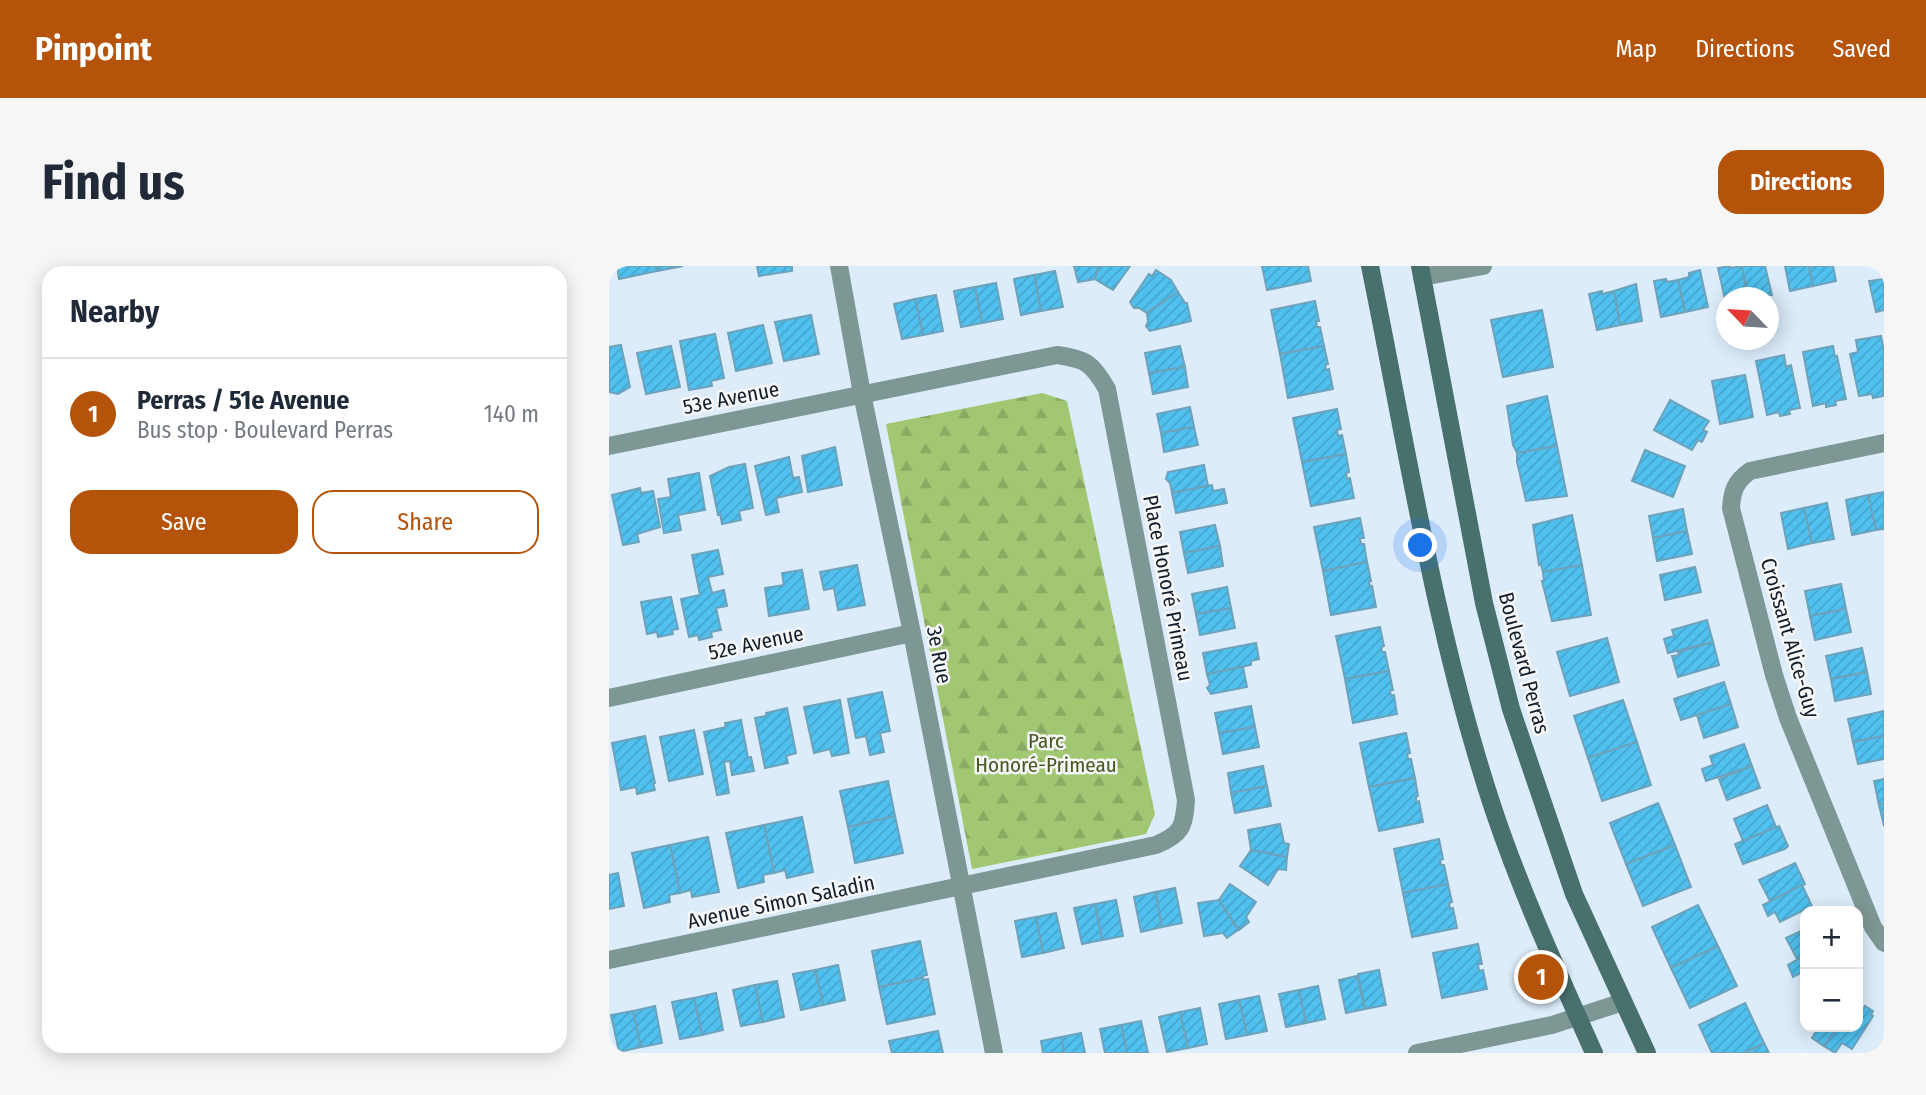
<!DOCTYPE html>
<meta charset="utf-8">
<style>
:root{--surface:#fff;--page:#f6f6f7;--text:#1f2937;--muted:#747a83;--line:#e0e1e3;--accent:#b45309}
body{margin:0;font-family:"Fira Sans Condensed",sans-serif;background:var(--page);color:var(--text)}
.controls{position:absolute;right:21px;bottom:21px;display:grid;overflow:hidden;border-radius:14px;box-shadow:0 4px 18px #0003}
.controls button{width:63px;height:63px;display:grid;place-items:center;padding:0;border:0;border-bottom:2px solid var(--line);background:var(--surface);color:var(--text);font:35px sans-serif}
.compass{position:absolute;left:1107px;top:21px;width:63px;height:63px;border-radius:50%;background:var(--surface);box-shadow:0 4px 18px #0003;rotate:295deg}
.you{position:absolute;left:812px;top:280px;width:24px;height:24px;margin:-18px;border:5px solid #fff;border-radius:50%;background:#1a73e8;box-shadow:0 0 0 10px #1a73e833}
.badge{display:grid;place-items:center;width:46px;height:46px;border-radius:50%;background:var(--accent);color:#fff;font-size:23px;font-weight:700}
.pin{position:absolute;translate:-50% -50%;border:4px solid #fff;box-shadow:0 2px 7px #0006}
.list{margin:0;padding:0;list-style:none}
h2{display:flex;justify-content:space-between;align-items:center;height:91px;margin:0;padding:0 28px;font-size:30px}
h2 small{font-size:23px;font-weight:400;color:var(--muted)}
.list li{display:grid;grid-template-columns:46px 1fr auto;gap:21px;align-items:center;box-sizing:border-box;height:112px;padding:0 28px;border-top:2px solid var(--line)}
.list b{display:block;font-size:26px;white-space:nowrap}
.list p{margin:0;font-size:23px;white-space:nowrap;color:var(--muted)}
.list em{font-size:23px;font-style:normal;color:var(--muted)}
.actions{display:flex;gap:14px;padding:21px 28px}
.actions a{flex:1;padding:16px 0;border:2px solid var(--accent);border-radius:21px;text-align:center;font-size:24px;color:var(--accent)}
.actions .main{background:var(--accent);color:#fff}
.map{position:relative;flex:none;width:1275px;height:787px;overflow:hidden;border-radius:21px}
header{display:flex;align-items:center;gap:42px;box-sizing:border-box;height:98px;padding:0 35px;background:var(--accent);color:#fff}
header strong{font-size:33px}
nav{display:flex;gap:38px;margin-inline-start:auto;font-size:24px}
.intro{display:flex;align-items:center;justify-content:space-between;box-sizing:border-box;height:168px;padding:0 42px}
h1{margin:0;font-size:49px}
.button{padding:18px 32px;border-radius:21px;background:var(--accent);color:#fff;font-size:24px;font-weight:700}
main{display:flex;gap:42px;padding:0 42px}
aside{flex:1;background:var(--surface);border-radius:21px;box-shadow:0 4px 18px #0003}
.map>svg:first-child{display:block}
.forest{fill:url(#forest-firs)}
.building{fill:url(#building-hatch);stroke:#6da2ba;stroke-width:2}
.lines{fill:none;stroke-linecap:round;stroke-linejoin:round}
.minor{stroke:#7d9795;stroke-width:18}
.secondary{stroke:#48706c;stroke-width:18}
.labels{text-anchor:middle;stroke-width:5;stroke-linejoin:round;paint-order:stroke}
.street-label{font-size:21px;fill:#101e2c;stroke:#f7f7f7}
.park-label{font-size:21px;fill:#435b1f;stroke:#f7f7f7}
</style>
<header>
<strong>Pinpoint</strong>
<nav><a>Map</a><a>Directions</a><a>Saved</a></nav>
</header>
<div class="intro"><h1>Find us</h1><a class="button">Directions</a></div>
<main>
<aside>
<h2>Nearby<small></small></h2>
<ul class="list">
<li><span class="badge">1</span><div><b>Perras / 51e Avenue</b><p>Bus stop · Boulevard Perras</p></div><em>140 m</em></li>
</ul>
<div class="actions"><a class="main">Save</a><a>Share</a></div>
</aside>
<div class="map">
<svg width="1275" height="787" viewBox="0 0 1275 787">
<defs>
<pattern id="forest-firs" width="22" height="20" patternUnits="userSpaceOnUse" patternTransform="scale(1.75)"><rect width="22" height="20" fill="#a2c772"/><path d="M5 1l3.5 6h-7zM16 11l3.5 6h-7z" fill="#8aaa63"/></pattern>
<pattern id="building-hatch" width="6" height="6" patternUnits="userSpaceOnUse" patternTransform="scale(1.75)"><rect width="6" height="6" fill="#50c1ef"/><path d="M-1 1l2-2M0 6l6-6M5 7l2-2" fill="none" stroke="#45a5cd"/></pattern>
</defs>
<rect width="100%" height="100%" fill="#dcecfb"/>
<!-- forest -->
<polygon class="forest" points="433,127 458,135 546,548 537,568 363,603 277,158"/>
<!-- building -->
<g class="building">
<polygon points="8,0 47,0 48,5 10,13"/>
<polygon points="47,0 74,0 48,5"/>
<polygon points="148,0 183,0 183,5 150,10"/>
<polygon points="465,0 490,0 486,13 469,16"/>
<polygon points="490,0 521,0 504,24 486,13"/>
<polygon points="653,0 699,0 702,15 658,24"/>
<polygon points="1121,0 1122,2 1133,0 1139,32 1118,32 1117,38 1109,2"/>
<polygon points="1133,0 1156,0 1163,29 1139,32"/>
<polygon points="1176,0 1200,0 1204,20 1181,25"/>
<polygon points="1200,0 1224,0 1227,15 1204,20"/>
<polygon points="547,4 562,14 569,26 538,47 530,42 525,42 521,36 540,8 543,10"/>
<polygon points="1091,4 1099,41 1076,46 1069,14 1080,11 1080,7"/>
<polygon points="446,5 454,41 432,45 425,9"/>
<polygon points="425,9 432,45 412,49 405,13"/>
<polygon points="1057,13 1058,16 1069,14 1076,46 1052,51 1045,15"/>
<polygon points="1275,13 1275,44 1267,46 1260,15"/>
<polygon points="387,17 394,53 373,57 366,21"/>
<polygon points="1027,18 1033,55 1011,59 1005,25"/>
<polygon points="366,21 373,57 352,61 345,25"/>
<polygon points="993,25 993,28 1005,25 1011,59 988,64 980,28"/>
<polygon points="569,26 576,37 578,37 582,55 541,65 537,60 539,55 538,47"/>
<polygon points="327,29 334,65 314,69 306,33"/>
<polygon points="306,33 314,69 293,73 285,38"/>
<polygon points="706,35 710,55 707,55 708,61 711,61 715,80 671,88 662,44"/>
<polygon points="933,44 944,101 894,111 882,54"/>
<polygon points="202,49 210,88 175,95 166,56"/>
<polygon points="154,59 163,97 127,105 119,67"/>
<polygon points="106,68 115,112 102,115 103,120 80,124 71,75"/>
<polygon points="1272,70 1275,85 1274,130 1264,132 1263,128 1250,130 1241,88 1249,86 1247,74"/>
<polygon points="12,79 21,121 9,128 0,126 0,81"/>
<polygon points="62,80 71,121 37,128 28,87"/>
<polygon points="571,80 576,101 540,107 536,87"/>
<polygon points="715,80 719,98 716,99 717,104 720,103 724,123 679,132 671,88"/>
<polygon points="1224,80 1226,91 1228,90 1237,133 1226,135 1227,139 1217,141 1217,137 1204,140 1194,86"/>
<polygon points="1175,89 1177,101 1182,99 1191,142 1180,144 1181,148 1171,150 1170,146 1158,149 1147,95"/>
<polygon points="576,101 579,121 544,128 540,107"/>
<polygon points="1136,109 1144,151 1111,158 1103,115"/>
<polygon points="938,130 948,180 908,187 904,179 898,140"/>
<polygon points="1061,134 1100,155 1094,164 1098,166 1093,176 1089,174 1083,184 1045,164"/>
<polygon points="581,141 585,161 552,167 548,148"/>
<polygon points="728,143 732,163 728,164 729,170 733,169 737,188 693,196 684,152"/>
<polygon points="585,161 589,179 555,186 552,167"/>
<polygon points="948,180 958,230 917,235 908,196 908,187"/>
<polygon points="226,181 233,219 199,226 193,190"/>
<polygon points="1036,184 1076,200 1064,231 1023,215"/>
<polygon points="737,188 740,206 737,207 738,213 741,212 745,232 702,240 693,196"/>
<polygon points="180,191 184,212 190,211 193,226 167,232 170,246 157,249 146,200"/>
<polygon points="136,198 144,242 130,245 132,254 113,258 111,248 109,249 101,210 120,201"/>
<polygon points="595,199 599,220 563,227 561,217 557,213 559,206"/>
<polygon points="90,207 96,244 69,249 72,264 55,267 49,233 62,231 59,213"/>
<polygon points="603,219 604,225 615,223 618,237 567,247 563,227"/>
<polygon points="31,222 32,227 44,225 51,261 28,268 30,276 14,279 3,229"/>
<polygon points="1275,226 1275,263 1267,264 1259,229"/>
<polygon points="1259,229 1267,264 1243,269 1237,234"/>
<polygon points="1218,237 1225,273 1203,277 1195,242"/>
<polygon points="1195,242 1203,277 1179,283 1172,247"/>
<polygon points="1074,243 1078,265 1044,272 1040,250"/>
<polygon points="963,249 973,299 934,306 932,298 930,299 924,259"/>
<polygon points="751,252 755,272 751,272 752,278 755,278 758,296 714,305 705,261"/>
<polygon points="606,259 611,280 575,287 571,266"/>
<polygon points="1078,265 1083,288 1048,295 1044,272"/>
<polygon points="611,280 614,300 579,307 575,287"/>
<polygon points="109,284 114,308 99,311 103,327 115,324 118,340 107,342 112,364 102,366 103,371 90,374 89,369 80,371 72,333 91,329 83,289"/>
<polygon points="758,296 762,315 760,315 761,321 763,320 767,341 722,349 714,305"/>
<polygon points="248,299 256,339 229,344 225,322 215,324 211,306"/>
<polygon points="973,299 982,349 943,355 933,315 935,315 934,306"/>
<polygon points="1086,301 1092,326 1056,334 1051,309"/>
<polygon points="193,304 200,343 160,350 156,322 175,319 173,307"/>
<polygon points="1232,318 1237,343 1201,350 1196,325"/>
<polygon points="618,321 622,342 587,348 583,328"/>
<polygon points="62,331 69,363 63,364 64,368 49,371 48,366 38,368 32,336"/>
<polygon points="622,342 626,362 591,369 587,348"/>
<polygon points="1237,343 1242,366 1206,374 1201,350"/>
<polygon points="1098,354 1104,376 1059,387 1055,373 1065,370 1063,364"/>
<polygon points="771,361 775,380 772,381 773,386 776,386 780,405 736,413 727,370"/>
<polygon points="998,372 1010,416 961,430 948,386"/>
<polygon points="1104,376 1110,399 1069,411 1063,390 1070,389 1069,386"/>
<polygon points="647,377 650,393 642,395 642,399 598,408 594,387"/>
<polygon points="1253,382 1258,406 1222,413 1217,390"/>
<polygon points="634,401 638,421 602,428 598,422 601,419 598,408"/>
<polygon points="780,405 784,424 781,424 782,430 785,429 788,448 744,457 736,413"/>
<polygon points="1258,406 1262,428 1226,435 1222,413"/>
<polygon points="1115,416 1122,438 1072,454 1065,433"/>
<polygon points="273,426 281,465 271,467 275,486 261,489 257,470 247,472 239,433"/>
<polygon points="231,434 240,487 223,490 221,483 205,487 195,441"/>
<polygon points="1014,434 1028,476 979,492 965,450"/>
<polygon points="1122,438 1129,461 1095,472 1088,449"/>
<polygon points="642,440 646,461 610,467 606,447"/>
<polygon points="178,442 187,487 177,490 179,497 156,502 146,452 157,450 157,447"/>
<polygon points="1275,445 1275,470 1244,476 1239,453"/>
<polygon points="132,454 139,492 142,491 145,505 123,509 121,495 115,496 120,527 108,529 95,466 117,461 116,457"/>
<polygon points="646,461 650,481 614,488 610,467"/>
<polygon points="85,464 94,508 60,515 51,471"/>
<polygon points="797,467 801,487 798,488 799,493 802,493 806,512 760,521 751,477"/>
<polygon points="36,470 46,517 44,517 46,524 28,528 27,521 12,524 3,477"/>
<polygon points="1275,470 1275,493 1249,498 1244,476"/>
<polygon points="1028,476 1042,519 993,535 979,492"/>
<polygon points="1135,478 1143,500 1097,515 1093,503 1104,499 1101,490"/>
<polygon points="654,500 658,520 622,527 619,507"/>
<polygon points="1143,500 1151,522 1118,534 1110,513"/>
<polygon points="806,512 809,530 807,531 807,536 810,535 814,556 770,565 760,521"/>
<polygon points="1275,513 1275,538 1270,539 1265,515"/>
<polygon points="279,515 286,550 239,561 231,525"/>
<polygon points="658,520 662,540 626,547 622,527"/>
<polygon points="1049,537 1066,579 1017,598 1001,557"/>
<polygon points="1275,538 1275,560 1270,539"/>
<polygon points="1158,539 1167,561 1134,575 1125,553"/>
<polygon points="286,550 294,587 246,597 239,561"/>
<polygon points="193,551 204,606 178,612 176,604 165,607 155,559"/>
<polygon points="671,558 675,577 680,578 678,591 642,584 639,564"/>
<polygon points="155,559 165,607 154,609 155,616 129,622 117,567"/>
<polygon points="1170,560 1179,580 1176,583 1134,598 1126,578"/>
<polygon points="99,571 110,626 83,631 82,624 71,627 61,579"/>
<polygon points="830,573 834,593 831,594 832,599 835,599 839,618 794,627 785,583"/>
<polygon points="61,579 71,627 60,629 61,636 35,642 23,587"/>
<polygon points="1066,579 1082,621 1034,640 1017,598"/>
<polygon points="642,584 678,591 677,604 669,603 659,619 631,600"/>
<polygon points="1186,597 1196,618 1161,635 1150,614"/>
<polygon points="9,607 15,640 0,643 0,609"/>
<polygon points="621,618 647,636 637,651 640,656 630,664 610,634"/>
<polygon points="839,618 843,636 840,637 841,643 844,642 848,662 803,671 794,627"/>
<polygon points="1193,619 1203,640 1171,656 1166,646 1159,650 1154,639"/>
<polygon points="566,622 573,657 553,661 546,626"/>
<polygon points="546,626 553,661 532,666 525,631"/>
<polygon points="507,634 514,670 493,674 486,638"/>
<polygon points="610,634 629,664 618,672 614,667 595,670 589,637"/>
<polygon points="486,638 493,674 473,678 465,642"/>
<polygon points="1089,639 1109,680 1062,702 1043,661"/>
<polygon points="447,647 455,682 434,687 427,651"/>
<polygon points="427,651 434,687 413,691 406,655"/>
<polygon points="1196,663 1196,689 1188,693 1177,672"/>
<polygon points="311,675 318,709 313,710 314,712 270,721 263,685"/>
<polygon points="869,678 873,698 869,698 870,705 874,704 878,723 833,732 824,687"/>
<polygon points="1109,680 1128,720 1081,742 1062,702"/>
<polygon points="1196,689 1196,711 1194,706 1184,711 1179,699"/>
<polygon points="229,699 236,734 214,739 206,704"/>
<polygon points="206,704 214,739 192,744 184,708"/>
<polygon points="770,704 777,739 756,743 749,708"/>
<polygon points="748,710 756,743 737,747 730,714"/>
<polygon points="314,712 314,714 319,713 326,748 278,758 270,721"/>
<polygon points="168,715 175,751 154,756 146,719"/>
<polygon points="146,719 154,756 132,760 124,724"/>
<polygon points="709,720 716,753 697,757 690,724"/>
<polygon points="690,724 697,757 677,761 670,728"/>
<polygon points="107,727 114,764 93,769 85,732"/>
<polygon points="650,730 658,765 638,769 630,734"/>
<polygon points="85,732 93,769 71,773 63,736"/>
<polygon points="630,734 638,769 617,773 610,738"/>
<polygon points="1136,737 1155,777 1135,787 1103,787 1090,759"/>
<polygon points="1249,739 1254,744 1256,740 1264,745 1262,749 1264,750 1243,783 1233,777 1226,787 1215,780 1228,761 1249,761"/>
<polygon points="46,740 53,777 32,781 24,745"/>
<polygon points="591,742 598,778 579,782 571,746"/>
<polygon points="24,745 32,781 10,786 2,749"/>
<polygon points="571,746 579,782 558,786 550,751"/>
<polygon points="532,755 539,787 518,787 512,759"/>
<polygon points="512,759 518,787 496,787 491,763"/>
<polygon points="1207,761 1228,761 1215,780 1203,772 1209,762"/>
<polygon points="329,765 334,787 283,787 280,775"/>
<polygon points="472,767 476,787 455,787 452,771"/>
<polygon points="452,771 455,787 434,787 432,775"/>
<polygon points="1155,777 1160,787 1135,787"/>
</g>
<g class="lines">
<!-- minor -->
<g class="minor">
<polyline points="230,0 253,128 303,367 385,787"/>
<polyline points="813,11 874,0"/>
<path d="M 1275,177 L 1141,205 C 1127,215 1123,224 1122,242 L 1165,409 L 1179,452 L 1264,661 L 1275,677"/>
<path d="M 0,180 L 448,89 C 477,93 483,97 498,123 L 577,534 C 575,561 573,568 547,579 L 0,694"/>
<polyline points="0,432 303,367"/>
<polyline points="808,787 943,759 1014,736"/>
</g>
<!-- secondary -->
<g class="secondary">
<path d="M 761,0 C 798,181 826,367 884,542 C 912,626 949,706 985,787"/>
<polyline points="811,0 875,337 902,443 965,628 1038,787"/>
</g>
</g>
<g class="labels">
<!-- street labels -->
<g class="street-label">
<text transform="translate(122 132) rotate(-11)" y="7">53e Avenue</text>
<text transform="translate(559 322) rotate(79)" y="7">Place Honoré Primeau</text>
<text transform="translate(1181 372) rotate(74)" y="7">Croissant Alice-Guy</text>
<text transform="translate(147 377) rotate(-12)" y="7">52e Avenue</text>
<text transform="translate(330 389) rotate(79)" y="7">3e Rue</text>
<text transform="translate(915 397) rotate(75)" y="7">Boulevard Perras</text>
<text transform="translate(172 636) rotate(-12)" y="7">Avenue Simon Saladin</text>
</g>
<!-- park labels -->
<g class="park-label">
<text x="437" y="482">Parc<tspan x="437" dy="24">Honoré-Primeau</tspan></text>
</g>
</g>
</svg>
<div class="controls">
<button>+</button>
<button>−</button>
</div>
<svg class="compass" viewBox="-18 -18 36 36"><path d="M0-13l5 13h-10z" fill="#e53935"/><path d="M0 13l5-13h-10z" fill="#747a83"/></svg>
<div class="you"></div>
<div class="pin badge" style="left:932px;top:711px">1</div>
</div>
</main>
